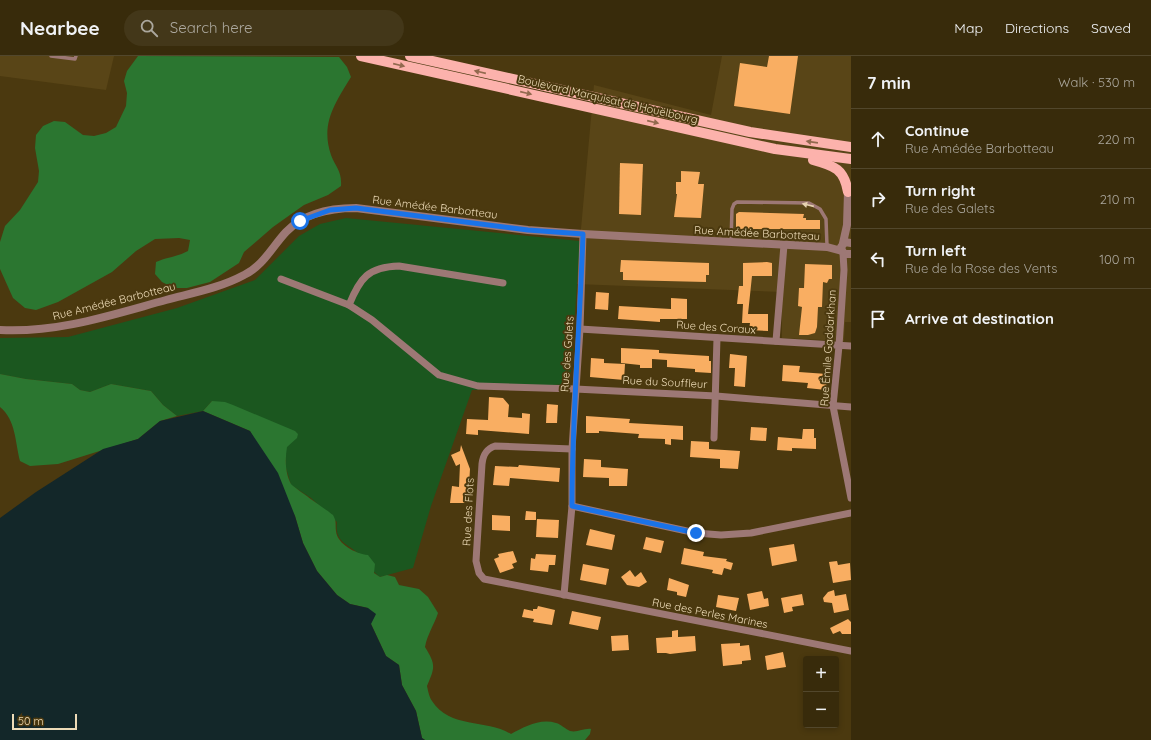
<!DOCTYPE html>
<meta charset="utf-8">
<style>
:root{--surface:#382b0b;--page:#433719;--text:#f1f3f6;--muted:#aba79d;--line:#52472c}
body{margin:0;font-family:Quicksand,sans-serif;background:var(--page);color:var(--text)}
.controls{position:absolute;right:12px;bottom:12px;display:grid;overflow:hidden;border-radius:4px;box-shadow:0 2px 6px #0003}
.controls button{width:36px;height:36px;display:grid;place-items:center;padding:0;border:0;border-bottom:1px solid var(--line);background:var(--surface);color:var(--text);font:20px sans-serif}
.scale{position:absolute;left:12px;bottom:10px;width:65px;box-sizing:border-box;padding-left:4px;border:2px solid #eddbb7;border-top:0;font-size:11px;line-height:14px;white-space:nowrap;color:#eddbb7;-webkit-text-stroke:3px #4b390f;paint-order:stroke}
.stop{position:absolute;width:12px;height:12px;margin:-9px;border:3px solid #1a73e8;border-radius:50%;background:#fff}
.stop.end{background:#1a73e8;border-color:#fff;box-shadow:0 1px 4px #0008}
.list{margin:0;padding:0;list-style:none}
h2{display:flex;justify-content:space-between;align-items:center;height:52px;margin:0;padding:0 16px;font-size:17px}
h2 small{font-size:13px;font-weight:400;color:var(--muted)}
.list li{display:grid;grid-template-columns:26px 1fr auto;gap:12px;align-items:center;box-sizing:border-box;height:60px;padding:0 16px;border-top:1px solid var(--line)}
.list b{display:block;font-size:15px;white-space:nowrap}
.list p{margin:0;font-size:13px;white-space:nowrap;color:var(--muted)}
.list em{font-size:13px;font-style:normal;color:var(--muted)}
.icon{flex:none;width:22px;height:22px;fill:none;stroke:currentColor;stroke-width:2;stroke-linecap:round;stroke-linejoin:round}
.map{position:relative;flex:none;width:851px;height:684px;overflow:hidden}
header{display:flex;align-items:center;gap:24px;box-sizing:border-box;height:56px;padding:0 20px;background:var(--surface);border-bottom:1px solid var(--line)}
header strong{font-size:19px}
nav{display:flex;gap:22px;margin-inline-start:auto;font-size:14px}
.search{width:280px;height:36px;background:var(--page);display:flex;align-items:center;gap:10px;box-sizing:border-box;padding:0 14px;border-radius:22px;color:var(--muted);font-size:15px}
main{display:flex}
aside{flex:1;background:var(--surface)}
.map>svg:first-child{display:block}
.built{fill:#594517}
.green{fill:#1b571f}
.forest{fill:#2b7630}
.water{fill:#132729}
.building{fill:#f9ae62}
.lines{fill:none;stroke-linecap:round;stroke-linejoin:round}
.service{stroke:#9d7875;stroke-width:3.5}
.minor{stroke:#9d7875;stroke-width:7}
.tertiary{stroke:#9d7875;stroke-width:8}
.primary{stroke:#fcb2ac;stroke-width:10}
.oneway{fill:#92694e}
.oneway2{fill:#e5d1b0}
.route{stroke:#1a73e8;stroke-width:5}
.labels{text-anchor:middle;stroke-width:4;stroke-linejoin:round;paint-order:stroke}
.street-label{font-size:11px;fill:#eddbb7;stroke:#4b390f}
</style>
<header>
<strong>Nearbee</strong>
<div class="search"><svg class="icon" aria-label="search" viewBox="0 0 24 24"><circle cx="10" cy="10" r="6"/><path d="M15 15l6 6"/></svg>Search here</div>
<nav><a>Map</a><a>Directions</a><a>Saved</a></nav>
</header>
<main>
<div class="map">
<svg width="851" height="684" viewBox="0 0 851 684">
<rect width="100%" height="100%" fill="#4b390f"/>
<!-- built -->
<g class="built">
<polygon points="0,0 114,0 106,34 0,20"/>
<polygon points="722,0 851,0 851,266 845,266 844,285 782,282 782,236 576,228 594,29 711,59"/>
</g>
<!-- green -->
<path class="green" d="M 346,162 L 580,185 L 570,328 L 472,334 L 431,450 L 413,512 L 380,521 C 372,515 367,507 361,500 C 350,488 334,488 337,466 L 311,442 L 291,429 L 286,412 L 286,391 L 212,345 L 203,355 L 177,360 L 163,349 L 151,335 L 111,328 L 90,336 L 80,334 L 72,328 L 26,323 L 0,318 L 0,282 L 68,281 L 177,252 L 255,224 L 299,180 L 320,168 Z"/>
<!-- forest -->
<g class="forest">
<path d="M 138,0 L 339,1 L 347,11 L 351,21 C 336,46 320,67 331,99 C 336,112 342,115 341,130 L 328,139 L 304,149 L 273,171 L 244,196 L 239,207 L 210,226 L 187,232 L 174,232 L 162,226 L 155,218 L 156,206 C 167,201 177,201 188,195 L 190,184 L 179,182 L 155,183 L 136,195 L 112,216 L 58,246 L 36,254 L 25,252 L 13,242 L 0,213 L 0,186 L 5,170 L 20,154 L 38,126 L 39,115 L 35,92 L 36,79 L 43,70 L 54,65 L 65,66 L 83,79 L 94,80 L 106,77 L 116,71 L 126,50 L 127,37 L 124,25 L 127,15 Z"/>
<path d="M 0,318 L 26,323 L 72,328 L 80,334 L 90,336 L 111,328 L 151,335 L 163,349 L 177,360 L 160,365 L 138,383 L 58,408 L 30,410 L 20,405 C 15,386 16,364 0,351 Z"/>
<path d="M 212,345 L 225,346 L 233,349 L 295,375 L 298,378 L 297,382 L 287,391 C 285,403 285,417 291,428 C 292,430 328,455 333,459 C 337,466 335,468 336,475 C 337,488 356,498 368,499 L 375,508 L 374,517 L 380,521 L 387,519 L 395,521 L 399,529 L 419,533 L 428,541 L 438,557 C 434,569 427,579 425,591 C 436,609 435,611 427,630 C 428,634 429,641 432,645 C 450,673 487,663 511,678 C 524,671 540,662 556,667 C 561,668 565,673 570,675 C 577,677 584,672 591,673 L 590,678 L 585,684 L 425,684 L 422,682 L 416,655 L 402,629 L 399,609 L 386,600 L 371,568 L 368,552 L 350,548 L 337,539 L 317,515 L 303,487 L 295,460 L 250,375 L 203,355 Z"/>
</g>
<!-- water -->
<polygon class="water" points="203,355 250,375 278,417 295,460 303,487 317,515 337,539 350,548 368,552 376,558 371,568 386,600 399,609 402,629 416,655 422,682 425,684 0,684 0,462 36,436 103,393 138,383 160,365"/>
<!-- building -->
<g class="building">
<polygon points="769,0 798,0 790,58 734,50 740,7 767,11"/>
<polygon points="620,107 643,108 641,159 619,158"/>
<polygon points="681,115 700,116 698,128 704,128 701,162 674,161 677,138 676,138 676,126 681,126"/>
<polygon points="739,156 804,158 803,162 806,162 806,164 820,164 820,173 738,173 738,171 736,171 736,158"/>
<polygon points="621,204 709,207 709,219 706,219 706,226 623,224 623,216 620,216"/>
<polygon points="767,206 772,207 772,220 752,220 748,258 768,258 768,275 749,274 750,267 742,267 743,248 737,248 739,230 743,230 743,207"/>
<polygon points="805,208 832,209 832,223 829,223 827,227 823,226 822,251 818,251 817,271 815,277 808,279 799,279 802,251 798,250 799,232 804,232"/>
<polygon points="596,236 609,237 608,254 595,253"/>
<polygon points="671,242 687,243 687,263 660,263 660,266 618,263 619,250 671,253"/>
<polygon points="621,292 659,294 659,297 709,300 709,305 711,305 711,317 695,316 695,313 667,311 667,304 652,303 652,312 640,312 640,309 621,307"/>
<polygon points="730,298 747,300 745,331 734,330 735,312 729,312"/>
<polygon points="591,302 604,303 604,307 625,308 624,324 590,321"/>
<polygon points="783,309 800,310 799,316 827,318 826,334 807,332 808,327 782,325"/>
<polygon points="489,341 503,342 509,349 508,361 522,362 522,357 530,358 529,378 478,374 478,379 466,378 467,363 488,364"/>
<polygon points="547,348 558,349 557,367 546,367"/>
<polygon points="586,360 630,363 629,367 683,370 683,384 671,383 671,389 665,388 665,383 638,382 639,378 599,375 599,377 586,377"/>
<polygon points="751,371 767,372 766,385 750,384"/>
<polygon points="803,373 814,373 814,382 816,382 816,393 792,392 792,395 777,394 778,381 802,383"/>
<polygon points="691,385 709,386 709,393 740,395 738,413 720,412 720,403 690,401"/>
<polygon points="461,389 470,413 468,447 450,447 452,430 459,431 460,408 456,410 451,399 460,395"/>
<polygon points="584,403 601,404 601,411 628,413 627,430 609,430 609,422 583,421"/>
<polygon points="519,409 560,412 559,426 510,422 509,430 493,429 495,410 518,411"/>
<polygon points="526,455 536,456 536,464 525,464"/>
<polygon points="492,459 510,460 510,475 492,474"/>
<polygon points="537,463 559,464 558,482 536,481"/>
<polygon points="590,473 615,479 612,494 586,489"/>
<polygon points="646,481 664,485 661,497 643,493"/>
<polygon points="794,488 797,505 772,510 769,492"/>
<polygon points="684,492 704,496 703,500 727,503 726,505 733,507 731,514 724,512 722,519 712,517 713,514 681,508"/>
<polygon points="513,495 517,506 512,508 514,512 500,517 494,503 499,501 498,498"/>
<polygon points="536,498 556,499 555,509 549,509 548,516 530,514 531,502 535,503"/>
<polygon points="837,505 838,509 850,507 851,524 833,527 829,506"/>
<polygon points="583,508 609,513 606,529 580,524"/>
<polygon points="630,514 635,521 641,516 647,526 639,531 627,529 621,521"/>
<polygon points="669,522 689,529 686,541 677,539 677,536 667,534"/>
<polygon points="834,534 835,540 846,538 849,554 834,557 832,547 824,546 823,542 828,536"/>
<polygon points="762,535 764,543 768,542 769,550 750,554 747,538"/>
<polygon points="802,538 804,549 792,551 793,555 784,557 781,542"/>
<polygon points="718,539 739,542 736,555 716,551"/>
<polygon points="538,550 555,554 552,569 533,566 534,563 522,561 524,553 533,555 533,553 537,553"/>
<polygon points="572,555 601,561 598,574 569,568"/>
<polygon points="848,563 851,566 851,578 842,578 840,575 833,578 830,572"/>
<polygon points="678,574 678,581 695,580 696,595 670,598 666,597 657,597 656,582 672,581 672,575"/>
<polygon points="628,579 629,594 612,595 611,580"/>
<polygon points="740,587 740,590 749,589 751,604 742,605 742,608 723,610 721,588"/>
<polygon points="783,596 786,611 767,614 765,600"/>
</g>
<g class="lines">
<!-- service -->
<g class="service">
<polyline points="51,0 75,3 76,0"/>
<polyline points="731,186 732,153 734,148 737,146 809,147 820,153 826,163 827,190"/>
</g>
<!-- minor -->
<g class="minor">
<polyline points="843,197 844,214 839,290 833,350 851,442"/>
<polyline points="281,223 349,249 372,264 439,319 478,330 575,333 716,340 851,351"/>
<path d="M 349,249 C 360,222 368,211 399,210 L 503,227"/>
<polyline points="580,273 851,290"/>
<polyline points="776,285 784,189"/>
<polyline points="714,382 717,282"/>
<path d="M 572,393 L 495,390 C 486,393 483,399 482,408 L 476,505 L 479,517 L 484,523 L 851,595"/>
<polyline points="572,450 696,477 721,479 751,477 851,457"/>
<polyline points="564,539 572,450 572,393 580,273 583,178"/>
</g>
<!-- tertiary -->
<g class="tertiary">
<polyline points="843,187 847,169 848,136"/>
<polyline points="851,187 845,186 841,191 842,195 845,198 851,198"/>
<path d="M 0,274 C 58,277 111,259 166,244 C 192,237 220,232 244,219 C 263,210 272,191 286,176 C 304,157 331,152 356,152 L 528,174 L 583,178 L 827,191 L 842,195"/>
</g>
<!-- primary -->
<g class="primary">
<polyline points="361,0 775,93 851,103"/>
<polyline points="410,0 750,76 851,91"/>
<path d="M 813,104 C 835,110 844,113 848,136"/>
</g>
</g>
<!-- one-way arrows -->
<defs><path id="oneway-solid" d="M-6-.8H1V-3.2L6.5 0L1 3.2V.8H-6Z"/></defs>
<g class="oneway">
<use href="#oneway-solid" transform="translate(399 9) rotate(13)"/>
<use href="#oneway-solid" transform="translate(480 16) rotate(-167)"/>
<use href="#oneway-solid" transform="translate(526 37) rotate(13)"/>
<use href="#oneway-solid" transform="translate(653 66) rotate(13)"/>
<use href="#oneway-solid" transform="translate(812 86) rotate(-172)"/>
</g>
<use class="oneway2" href="#oneway-solid" transform="translate(808 149) rotate(-167)"/>
<g class="lines">
<!-- route -->
<path class="route" d="M 300,165 L 330,154 L 356,152 L 528,174 L 583,178 C 580,269 572,359 572,450 L 696,477"/>
</g>
<g class="labels">
<!-- street labels -->
<g class="street-label">
<text transform="translate(608 43) rotate(13)" y="4">Boulevard Marquisat de Houëlbourg</text>
<text transform="translate(435 151) rotate(7)" y="4">Rue Amédée Barbotteau</text>
<text transform="translate(757 177) rotate(3)" y="4">Rue Amédée Barbotteau</text>
<text transform="translate(114 245) rotate(-14)" y="4">Rue Amédée Barbotteau</text>
<text transform="translate(716 271) rotate(4)" y="4">Rue des Coraux</text>
<text transform="translate(828 292) rotate(-86)" y="4">Rue Émile Gaddarkhan</text>
<text transform="translate(567 298) rotate(-86)" y="4">Rue des Galets</text>
<text transform="translate(665 326) rotate(3)" y="4">Rue du Souffleur</text>
<text transform="translate(468 456) rotate(-87)" y="4">Rue des Flots</text>
<text transform="translate(710 557) rotate(11)" y="4">Rue des Perles Marines</text>
</g>
</g>
</svg>
<div class="controls">
<button>+</button>
<button>−</button>
</div>
<div class="scale">50 m</div>
<div class="stop" style="left:300px;top:165px"></div>
<div class="stop end" style="left:696px;top:477px"></div>
</div>
<aside>
<h2>7 min<small>Walk · 530 m</small></h2>
<ul class="list">
<li><svg class="icon" aria-label="ahead" viewBox="0 0 24 24"><path d="M12 20V5M6 11l6-6 6 6"/></svg><div><b>Continue</b><p>Rue Amédée Barbotteau</p></div><em>220 m</em></li>
<li><svg class="icon" aria-label="right" viewBox="0 0 24 24"><path d="M7 20v-9h11M14 6l5 5-5 5"/></svg><div><b>Turn right</b><p>Rue des Galets</p></div><em>210 m</em></li>
<li><svg class="icon" aria-label="left" viewBox="0 0 24 24"><path d="M17 20v-9H6M10 6l-5 5 5 5"/></svg><div><b>Turn left</b><p>Rue de la Rose des Vents</p></div><em>100 m</em></li>
<li><svg class="icon" aria-label="arrive" viewBox="0 0 24 24"><path d="M6 21V4h12l-3 4 3 4H6"/></svg><div><b>Arrive at destination</b></div></li>
</ul>
</aside>
</main>
